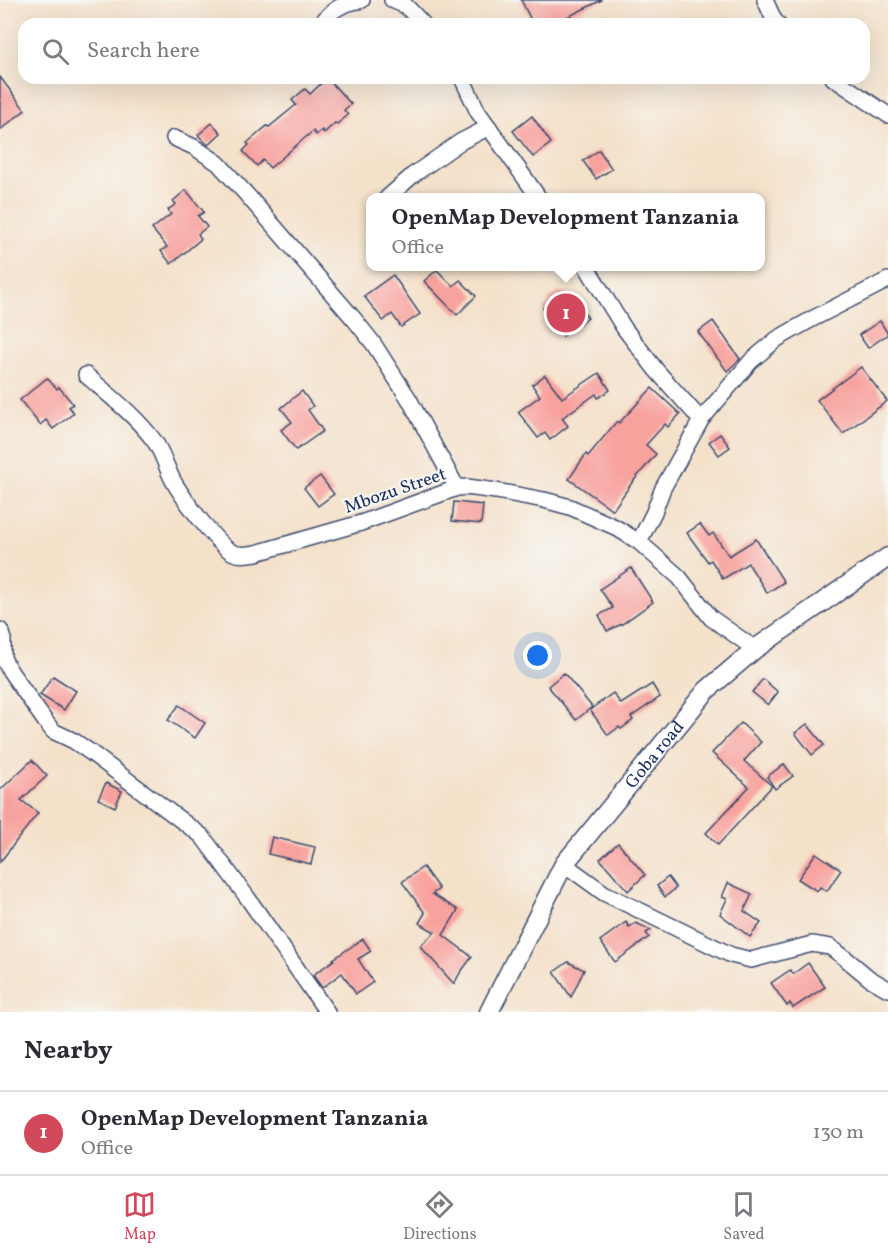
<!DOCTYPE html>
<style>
:root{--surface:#fff;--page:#f2f2f3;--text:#2b2b33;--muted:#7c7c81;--line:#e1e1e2;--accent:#d1495b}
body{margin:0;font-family:Vollkorn,serif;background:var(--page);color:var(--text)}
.you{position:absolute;left:538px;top:656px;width:21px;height:21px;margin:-15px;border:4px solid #fff;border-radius:50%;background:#1a73e8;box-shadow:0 0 0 9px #1a73e833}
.badge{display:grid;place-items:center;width:39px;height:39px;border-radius:50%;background:var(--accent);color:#fff;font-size:20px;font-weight:700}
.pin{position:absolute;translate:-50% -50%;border:3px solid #fff;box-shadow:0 2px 6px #0006}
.popup{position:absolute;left:366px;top:193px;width:399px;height:78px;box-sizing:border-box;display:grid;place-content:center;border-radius:12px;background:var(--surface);filter:drop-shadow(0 2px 4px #0005);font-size:20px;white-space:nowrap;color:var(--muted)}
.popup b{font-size:22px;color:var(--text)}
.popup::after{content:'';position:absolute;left:50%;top:100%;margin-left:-12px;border:12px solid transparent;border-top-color:var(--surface)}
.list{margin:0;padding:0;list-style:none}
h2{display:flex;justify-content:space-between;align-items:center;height:78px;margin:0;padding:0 24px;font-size:26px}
h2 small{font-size:20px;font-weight:400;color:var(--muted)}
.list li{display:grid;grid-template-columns:39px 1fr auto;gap:18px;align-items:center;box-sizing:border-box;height:84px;padding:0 24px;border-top:2px solid var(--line)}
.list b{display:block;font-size:22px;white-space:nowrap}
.list p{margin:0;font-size:20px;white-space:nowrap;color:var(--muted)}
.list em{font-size:20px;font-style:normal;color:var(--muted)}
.icon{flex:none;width:33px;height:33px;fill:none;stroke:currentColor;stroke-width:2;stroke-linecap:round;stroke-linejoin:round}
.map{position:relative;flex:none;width:888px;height:1012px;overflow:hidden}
.search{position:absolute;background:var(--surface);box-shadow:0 6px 24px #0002;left:18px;right:18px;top:18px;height:66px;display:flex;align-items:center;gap:15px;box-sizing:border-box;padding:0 21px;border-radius:18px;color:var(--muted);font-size:22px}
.sheet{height:162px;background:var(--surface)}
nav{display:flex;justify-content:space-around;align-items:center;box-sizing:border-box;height:84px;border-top:2px solid var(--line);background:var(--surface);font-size:16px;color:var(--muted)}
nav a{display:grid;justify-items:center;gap:3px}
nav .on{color:var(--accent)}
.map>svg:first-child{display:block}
.building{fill:#f8a29e}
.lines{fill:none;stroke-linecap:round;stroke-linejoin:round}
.minor-casing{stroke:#3c4a6e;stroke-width:18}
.tertiary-casing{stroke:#3c4a6e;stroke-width:21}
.minor{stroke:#fff;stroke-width:15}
.tertiary{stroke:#fff;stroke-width:18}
.labels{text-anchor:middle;stroke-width:4.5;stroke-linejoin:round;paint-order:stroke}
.street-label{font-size:18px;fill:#1b2f5e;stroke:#f6f6f2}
</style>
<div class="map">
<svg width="888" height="1012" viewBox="0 0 888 1012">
<rect width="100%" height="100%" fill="#f6f6f2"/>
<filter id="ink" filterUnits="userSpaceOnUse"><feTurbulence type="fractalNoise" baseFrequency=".0167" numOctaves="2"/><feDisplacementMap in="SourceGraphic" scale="12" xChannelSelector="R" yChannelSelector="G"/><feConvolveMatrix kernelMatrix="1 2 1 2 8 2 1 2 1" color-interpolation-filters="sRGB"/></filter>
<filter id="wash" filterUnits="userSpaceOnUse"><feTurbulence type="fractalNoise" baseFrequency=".008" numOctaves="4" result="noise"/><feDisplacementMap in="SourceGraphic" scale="24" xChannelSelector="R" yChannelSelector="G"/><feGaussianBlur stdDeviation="1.35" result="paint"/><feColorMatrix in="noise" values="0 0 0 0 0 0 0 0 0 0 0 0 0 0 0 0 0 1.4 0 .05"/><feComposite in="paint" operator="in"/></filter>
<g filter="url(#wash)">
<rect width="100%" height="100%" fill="#f4e1ca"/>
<g id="blocks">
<!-- building -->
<g class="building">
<polygon points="521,0 602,0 553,24 533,24"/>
<polygon points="0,77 25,110 0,130"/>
<polygon points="327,78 351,104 344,110 348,115 337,124 335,123 324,133 322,130 316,135 313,131 270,168 263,160 257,166 243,151 249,145 247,143 267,126 269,127 296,105 292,100 305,89 310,94"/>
<polygon points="532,116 551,143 533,157 513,131"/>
<polygon points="212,123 221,133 208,145 198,135"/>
<polygon points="599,150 612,169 596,179 583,161"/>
<polygon points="186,190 204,212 198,216 207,227 198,234 201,239 171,264 161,251 167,247 152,229 171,214 168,210 176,204 173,201"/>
<polygon points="437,270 453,286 460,280 476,296 457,315 424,281"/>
<polygon points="393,275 420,314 401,327 392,314 383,321 364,296"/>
<polygon points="561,291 564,294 566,292 573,302 575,300 588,318 563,336 543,308 550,303 548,300"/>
<polygon points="713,321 740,359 727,371 698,332"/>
<polygon points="880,321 888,334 868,348 859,335"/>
<polygon points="861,367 887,401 843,434 817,400"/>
<polygon points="599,373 610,390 598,398 596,394 562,418 568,426 550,440 545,433 538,438 518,412 540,396 532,385 545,375 562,398"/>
<polygon points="47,378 57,389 59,387 73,404 69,407 74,413 53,429 46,420 40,425 20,400"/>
<polygon points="652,388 680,414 668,427 665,424 646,445 656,454 631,484 613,510 569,479 586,454 588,456 617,421 619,423"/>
<polygon points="302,391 313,406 308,410 323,431 296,450 281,430 292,422 281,408"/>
<polygon points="720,434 730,447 719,455 709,442"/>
<polygon points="320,476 334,494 318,506 304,488"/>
<polygon points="454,502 483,505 481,524 452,521"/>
<polygon points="700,524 709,536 713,533 729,556 756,539 784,582 767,593 748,563 723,579 711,560 708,562 687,533"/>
<polygon points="631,568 653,602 622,624 607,631 599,615 613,608 600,589"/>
<polygon points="564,673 592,707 576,720 548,686"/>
<polygon points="53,676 76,691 64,710 40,695"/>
<polygon points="763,679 778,692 768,705 752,692"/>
<polygon points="652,684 660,697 631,717 633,720 621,729 619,727 608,735 590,710 613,693 621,704"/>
<polygon points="179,705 205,723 195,738 168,720"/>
<polygon points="741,723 761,742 744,761 772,786 718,845 706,833 749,787 712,753"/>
<polygon points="807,724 824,745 812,755 795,733"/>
<polygon points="32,760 47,776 21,800 38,813 0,862 0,790"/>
<polygon points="784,764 793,776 775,789 767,777"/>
<polygon points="106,783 122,791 115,807 98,799"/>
<polygon points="272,837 315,847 311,864 268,854"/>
<polygon points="618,843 645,875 628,891 600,859"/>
<polygon points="816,853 841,870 827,891 820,887 817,891 798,879"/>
<polygon points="423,867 439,889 432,894 458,910 443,935 472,957 460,973 454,984 420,946 435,932 419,923 425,913 402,882"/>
<polygon points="668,877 676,888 665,897 657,886"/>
<polygon points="728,883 752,894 744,911 761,923 750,937 720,914 727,899 722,897"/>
<polygon points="626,922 629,927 636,923 651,930 646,933 649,937 615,962 600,941"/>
<polygon points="363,939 371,951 358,959 373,982 356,994 342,973 322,988 313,975 334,960 333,959"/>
<polygon points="568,962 584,970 571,997 554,972"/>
<polygon points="808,963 825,987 793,1008 790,1003 787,1006 771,983 790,970 793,974"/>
</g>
</g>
</g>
<g filter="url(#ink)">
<use href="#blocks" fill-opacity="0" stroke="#3c4a6e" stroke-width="1.5"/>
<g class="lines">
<defs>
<g id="minor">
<polyline points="392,0 406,6 423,24"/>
<polyline points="765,0 774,20 778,24"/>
<path d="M 321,24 C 332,9 343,3 362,0"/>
<polyline points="462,78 478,112 539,198"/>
<polyline points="833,78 888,115"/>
<polyline points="174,138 194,147 218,163 247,195 354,319 373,343 409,399 457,488"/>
<polyline points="387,198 413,175 460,142 489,127"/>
<polyline points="586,266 624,328 656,370 701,420"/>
<path d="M 86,375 C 110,396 136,416 155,442 C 164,455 167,471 175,484 C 184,499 219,548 234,553 C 241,556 248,554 256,553 L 361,523 L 457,488 L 467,487 L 496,491 L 544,500 L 570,507 L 615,527 L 639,542 L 679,577 L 711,618 L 755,649"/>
<polyline points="639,542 654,512 663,488 701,420 751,361 777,339 812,319 888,280"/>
<polyline points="0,630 3,636 3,658 10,671 45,721 53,731 74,741 90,752 202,836 247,897 327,1012"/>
<polyline points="564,864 604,893 731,955 751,960 812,944 830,947 845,958 869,978 888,989"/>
</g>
<g id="tertiary">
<path id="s1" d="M 489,1012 L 564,864 L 707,690 L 755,649 L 888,557"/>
</g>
</defs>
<!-- minor casing -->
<use href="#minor" class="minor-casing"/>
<!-- tertiary casing -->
<use href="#tertiary" class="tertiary-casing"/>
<!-- minor -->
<use href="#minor" class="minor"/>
<!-- tertiary -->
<use href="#tertiary" class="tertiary"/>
</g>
</g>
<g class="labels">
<!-- street labels -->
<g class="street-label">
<text transform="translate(395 490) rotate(-19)" y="6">Mbozu Street</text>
<text dy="6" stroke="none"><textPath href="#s1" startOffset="308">Goba road</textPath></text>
</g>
</g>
</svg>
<div class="you"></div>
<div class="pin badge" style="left:566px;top:313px">1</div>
<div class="popup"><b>OpenMap Development Tanzania</b>Office</div>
<div class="search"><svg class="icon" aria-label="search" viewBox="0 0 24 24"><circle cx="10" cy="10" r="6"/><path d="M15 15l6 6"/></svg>Search here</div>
</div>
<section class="sheet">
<h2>Nearby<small></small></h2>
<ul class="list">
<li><span class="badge">1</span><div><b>OpenMap Development Tanzania</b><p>Office</p></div><em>130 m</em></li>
</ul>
</section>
<nav>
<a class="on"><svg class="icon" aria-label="map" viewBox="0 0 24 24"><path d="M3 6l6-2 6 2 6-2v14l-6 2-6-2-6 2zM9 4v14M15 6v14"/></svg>Map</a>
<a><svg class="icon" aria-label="directions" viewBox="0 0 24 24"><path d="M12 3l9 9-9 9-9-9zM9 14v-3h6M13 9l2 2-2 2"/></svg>Directions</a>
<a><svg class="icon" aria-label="saved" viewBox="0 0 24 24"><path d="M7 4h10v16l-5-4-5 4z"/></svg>Saved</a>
</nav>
